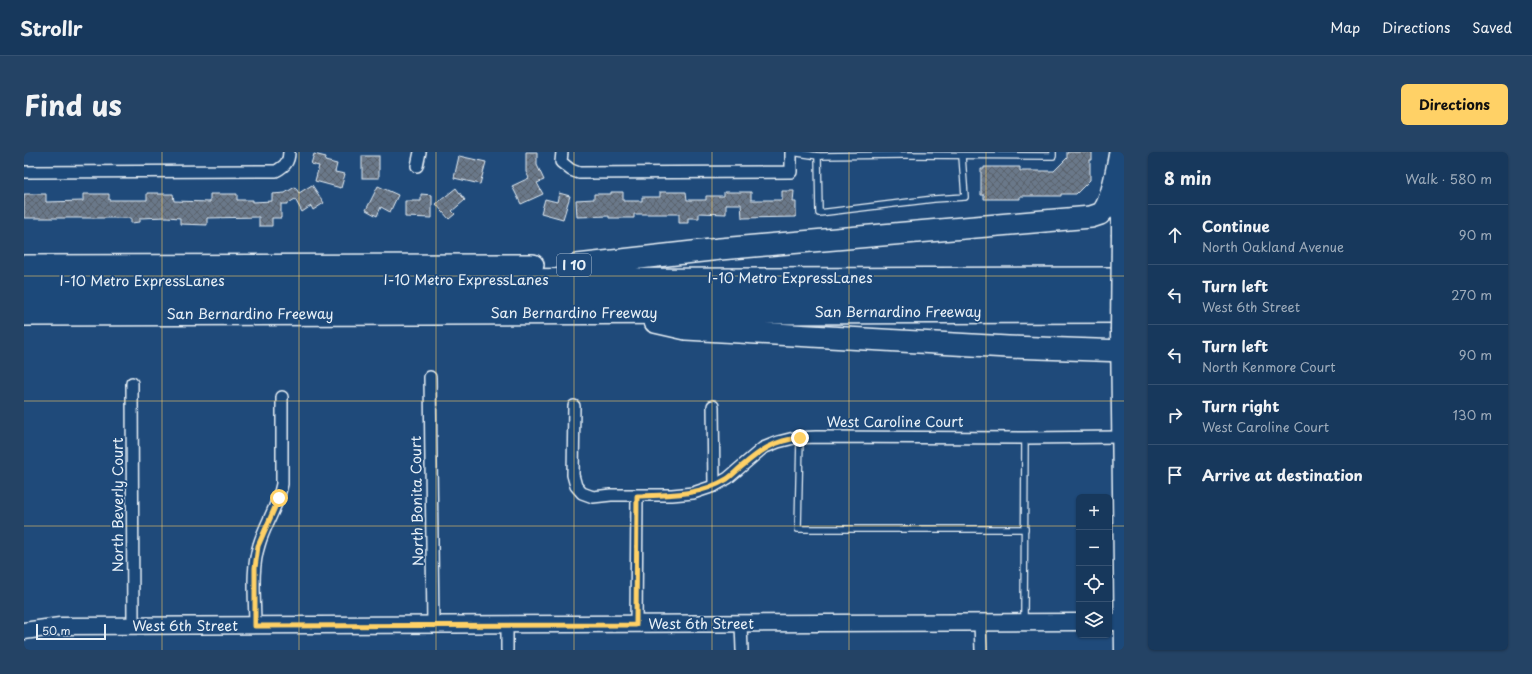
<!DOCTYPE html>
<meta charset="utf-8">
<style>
:root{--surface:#17385c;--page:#244365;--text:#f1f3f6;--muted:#9eacbb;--line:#365272;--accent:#ffd166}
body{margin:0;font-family:"Playpen Sans",sans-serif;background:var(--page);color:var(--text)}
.controls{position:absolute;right:12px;bottom:12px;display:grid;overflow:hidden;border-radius:6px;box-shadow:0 1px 3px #0004}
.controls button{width:36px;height:36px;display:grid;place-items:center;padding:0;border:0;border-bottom:1px solid var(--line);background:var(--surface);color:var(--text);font:20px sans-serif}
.scale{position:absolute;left:12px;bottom:10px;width:70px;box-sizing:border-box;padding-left:4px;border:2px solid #e8f1f8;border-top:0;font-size:11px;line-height:14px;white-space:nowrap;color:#e8f1f8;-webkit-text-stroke:3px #1f4a7a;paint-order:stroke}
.stop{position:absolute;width:12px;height:12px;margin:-9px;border:3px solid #ffd166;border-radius:50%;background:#fff}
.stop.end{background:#ffd166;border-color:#fff;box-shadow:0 1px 4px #0008}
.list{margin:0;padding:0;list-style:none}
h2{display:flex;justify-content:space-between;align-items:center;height:52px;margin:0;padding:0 16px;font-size:17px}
h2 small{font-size:13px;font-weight:400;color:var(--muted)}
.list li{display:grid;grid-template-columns:26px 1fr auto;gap:12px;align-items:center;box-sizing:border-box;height:60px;padding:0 16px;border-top:1px solid var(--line)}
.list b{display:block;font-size:15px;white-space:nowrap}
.list p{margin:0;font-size:13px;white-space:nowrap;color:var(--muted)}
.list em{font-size:13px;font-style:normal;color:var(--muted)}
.icon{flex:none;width:22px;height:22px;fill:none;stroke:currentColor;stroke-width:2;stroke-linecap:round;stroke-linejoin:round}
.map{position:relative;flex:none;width:1100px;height:498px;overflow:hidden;border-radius:6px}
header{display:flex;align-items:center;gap:24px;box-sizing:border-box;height:56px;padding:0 20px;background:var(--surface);border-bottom:1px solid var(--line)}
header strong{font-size:19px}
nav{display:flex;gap:22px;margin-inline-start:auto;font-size:14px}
.intro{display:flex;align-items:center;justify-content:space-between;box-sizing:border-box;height:96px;padding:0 24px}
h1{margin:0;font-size:28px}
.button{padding:10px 18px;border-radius:6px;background:var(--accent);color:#111;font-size:14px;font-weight:700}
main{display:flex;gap:24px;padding:0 24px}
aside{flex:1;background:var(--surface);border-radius:6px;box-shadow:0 1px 3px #0004}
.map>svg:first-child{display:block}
.building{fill:url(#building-cross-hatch);stroke:#e8f1f8}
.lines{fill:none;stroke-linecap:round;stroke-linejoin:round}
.lane-casing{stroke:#e8f1f8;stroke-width:8}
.street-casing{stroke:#e8f1f8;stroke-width:14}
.secondary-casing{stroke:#e8f1f8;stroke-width:19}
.primary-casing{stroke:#e8f1f8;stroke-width:21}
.highway-casing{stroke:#e8f1f8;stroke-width:24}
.lane{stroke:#1f4a7a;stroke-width:5.5}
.street{stroke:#1f4a7a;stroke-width:11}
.secondary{stroke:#1f4a7a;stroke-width:16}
.primary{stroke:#1f4a7a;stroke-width:18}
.highway{stroke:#1f4a7a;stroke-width:21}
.primary-bridge-casing{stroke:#e8f1f8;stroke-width:21;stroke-linecap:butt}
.primary-bridge{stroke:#1f4a7a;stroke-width:18}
.route{stroke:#ffd166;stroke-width:5}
.grid{fill:none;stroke:#ffd166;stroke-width:1;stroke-opacity:0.55}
.labels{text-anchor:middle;stroke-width:3.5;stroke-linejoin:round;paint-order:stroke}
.shield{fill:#1f4a7a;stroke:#acbfd2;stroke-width:1}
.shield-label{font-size:13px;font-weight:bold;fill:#e8f1f8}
.street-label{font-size:14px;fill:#e8f1f8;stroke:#1f4a7a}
</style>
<header>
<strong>Strollr</strong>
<nav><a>Map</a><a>Directions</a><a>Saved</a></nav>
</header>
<div class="intro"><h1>Find us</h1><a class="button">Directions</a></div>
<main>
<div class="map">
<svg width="1100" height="498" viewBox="0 0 1100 498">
<defs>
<pattern id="building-cross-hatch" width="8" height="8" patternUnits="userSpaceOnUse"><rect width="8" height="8" fill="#6a7889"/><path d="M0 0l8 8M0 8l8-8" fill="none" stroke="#5a626d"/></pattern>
</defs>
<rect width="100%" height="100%" fill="#1f4a7a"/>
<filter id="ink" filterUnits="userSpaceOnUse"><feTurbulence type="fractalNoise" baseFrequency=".025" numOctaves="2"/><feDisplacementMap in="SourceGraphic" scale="8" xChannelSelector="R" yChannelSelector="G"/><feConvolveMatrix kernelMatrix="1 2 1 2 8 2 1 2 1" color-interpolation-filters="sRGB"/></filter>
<g filter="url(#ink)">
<!-- building -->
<g class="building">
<polygon points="502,0 513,0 513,13 520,28 513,31 519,42 497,52 488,34 505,26 502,20"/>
<polygon points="1043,0 1068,0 1068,8 1066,8 1066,28 1052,42 1037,42 1037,44 996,44 996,47 960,47 960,43 957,43 957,17 960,17 960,15 996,15 996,19 1030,19 1043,6"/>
<polygon points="290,2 302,5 301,9 313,12 311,20 321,22 317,36 291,29 295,14 287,12"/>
<rect x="338" y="4" width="17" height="22"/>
<polygon points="435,4 462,10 456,32 430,26"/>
<polygon points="288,33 300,51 289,58 287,54 278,60 271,47 263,52 257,52 257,66 248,66 248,74 235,74 235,65 183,66 183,73 156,72 156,66 143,65 116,66 116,70 107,71 107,66 0,66 0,42 22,42 22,50 59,49 59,42 85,42 85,48 123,48 123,41 134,41 134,42 149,42 150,49 186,50 186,42 213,42 213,48 229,48 229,50 248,49 248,42 261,41 271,35 275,41"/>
<polygon points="354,34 374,43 366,60 357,55 353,64 342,58"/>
<polygon points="432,36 441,48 428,59 431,62 425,67 412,52"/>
<polygon points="758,39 770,39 769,50 772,50 772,65 718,66 717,52 702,52 702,62 675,61 675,66 664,66 664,71 655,71 655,62 610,62 610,66 585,66 585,64 553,65 552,48 570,47 570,42 587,42 587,40 599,40 599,49 618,49 618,45 636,45 636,40 662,40 663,48 682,48 682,44 700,44 700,40 727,40 727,48 758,48"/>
<polygon points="535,41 546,44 539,67 517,61 521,47 533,50"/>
<polygon points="397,42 408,43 408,66 381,65 381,49 397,49"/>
</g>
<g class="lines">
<defs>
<g id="lane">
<polyline points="767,0 794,4 881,3 1029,4 1029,0"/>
<polyline points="794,4 795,61 910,47 941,45 938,4"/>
<polyline points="776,286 774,377 1001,377"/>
<polyline points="1000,470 1001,286"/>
</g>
<g id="street">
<polyline points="538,0 537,10 547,18 555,21 767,20 767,0"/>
<polyline points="393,14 396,0"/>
<path d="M 0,20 L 252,19 C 261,14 265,10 265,0"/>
<polyline points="406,225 409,473"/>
<polyline points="108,231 109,474"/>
<polyline points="550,254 549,323 552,334 558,341 569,345 587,343 648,343 669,341 690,334 704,326 739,296 754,290 770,286 792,285 1001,286 1097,285"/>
<polyline points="689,254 690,334"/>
<polyline points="956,471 957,498"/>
<polyline points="717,472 718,498"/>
<polyline points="483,473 483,498"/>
<polyline points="612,473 613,344"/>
<path d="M 231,474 C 231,447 227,418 235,393 C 241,372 254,354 258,332 L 258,245"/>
</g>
<g id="secondary">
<polyline points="1085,470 1100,470"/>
<polyline points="0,479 36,474 1055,470"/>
</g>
<g id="primary">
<polyline points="1097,82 1097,21"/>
<polyline points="1096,178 1100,498"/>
</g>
<g id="highway">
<path d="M 553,113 L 696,97 L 1067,65 C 1070,64 1073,63 1076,62 C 1088,53 1093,15 1096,0"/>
<polyline points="0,114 509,113"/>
<polyline points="0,129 1100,126"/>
<polyline points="0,147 1100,144"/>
<polyline points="0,163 1100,160"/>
<polyline points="631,170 662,177 984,195 1100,199"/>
</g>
</defs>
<!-- lane casing -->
<use href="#lane" class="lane-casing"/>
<!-- street casing -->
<use href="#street" class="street-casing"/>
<!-- secondary casing -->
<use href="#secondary" class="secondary-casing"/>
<!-- primary casing -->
<use href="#primary" class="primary-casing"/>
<!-- highway casing -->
<use href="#highway" class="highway-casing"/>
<!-- lane -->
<use href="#lane" class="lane"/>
<!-- street -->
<use href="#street" class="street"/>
<!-- secondary -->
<use href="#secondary" class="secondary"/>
<!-- primary -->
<use href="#primary" class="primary"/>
<!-- highway -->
<use href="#highway" class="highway"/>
<defs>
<polyline id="primary-bridge" points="1096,178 1097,82"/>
</defs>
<!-- primary-bridge casing -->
<use href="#primary-bridge" class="primary-bridge-casing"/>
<!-- primary-bridge -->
<use href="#primary-bridge" class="primary-bridge"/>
</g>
</g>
<g class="lines" filter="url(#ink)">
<!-- route -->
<path class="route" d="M 255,346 L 234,394 L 231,416 L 231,474 L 612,473 L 613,344 C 644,343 675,344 703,327 C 708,324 712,319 717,315 C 736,299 750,288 776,286"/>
</g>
<!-- grid -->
<path class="grid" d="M 138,0 L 138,498M 275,0 L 275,498M 412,0 L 412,498M 550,0 L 550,498M 688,0 L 688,498M 825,0 L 825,498M 962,0 L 962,498M 0,124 L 1100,124M 0,249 L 1100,249M 0,374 L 1055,374M 1085,374 L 1100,374"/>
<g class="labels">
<!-- shield labels -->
<rect class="shield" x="533" y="102" width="34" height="22" rx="3"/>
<g class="shield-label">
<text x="550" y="118">I 10</text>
</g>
<!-- street labels -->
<g class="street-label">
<text x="766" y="131">I-10 Metro ExpressLanes</text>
<text x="442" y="133">I-10 Metro ExpressLanes</text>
<text x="118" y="134">I-10 Metro ExpressLanes</text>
<text x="874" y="165">San Bernardino Freeway</text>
<text x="550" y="166">San Bernardino Freeway</text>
<text x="226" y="167">San Bernardino Freeway</text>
<text x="871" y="275">West Caroline Court</text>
<text transform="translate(393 349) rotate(-91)" y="5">North Bonita Court</text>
<text transform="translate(94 353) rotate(-90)" y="5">North Beverly Court</text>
<text x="677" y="477">West 6th Street</text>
<text x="161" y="479">West 6th Street</text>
</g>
</g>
</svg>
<div class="controls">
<button>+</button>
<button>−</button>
<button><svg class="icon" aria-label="locate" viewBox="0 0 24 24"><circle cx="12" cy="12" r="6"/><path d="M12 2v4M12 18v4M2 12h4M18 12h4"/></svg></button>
<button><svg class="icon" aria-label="layers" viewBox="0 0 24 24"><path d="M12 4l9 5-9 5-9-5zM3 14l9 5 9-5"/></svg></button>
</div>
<div class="scale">50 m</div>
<div class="stop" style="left:255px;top:346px"></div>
<div class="stop end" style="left:776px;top:286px"></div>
</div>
<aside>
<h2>8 min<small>Walk · 580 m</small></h2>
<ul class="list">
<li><svg class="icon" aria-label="ahead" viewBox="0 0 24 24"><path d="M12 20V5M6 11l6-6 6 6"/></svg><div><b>Continue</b><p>North Oakland Avenue</p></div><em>90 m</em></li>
<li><svg class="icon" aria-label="left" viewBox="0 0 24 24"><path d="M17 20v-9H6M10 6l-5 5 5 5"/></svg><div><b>Turn left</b><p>West 6th Street</p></div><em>270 m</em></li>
<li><svg class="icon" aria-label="left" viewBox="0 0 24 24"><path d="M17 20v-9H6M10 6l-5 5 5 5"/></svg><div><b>Turn left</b><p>North Kenmore Court</p></div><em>90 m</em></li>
<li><svg class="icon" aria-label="right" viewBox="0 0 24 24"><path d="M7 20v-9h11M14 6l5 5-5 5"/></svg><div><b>Turn right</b><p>West Caroline Court</p></div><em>130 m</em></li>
<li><svg class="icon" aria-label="arrive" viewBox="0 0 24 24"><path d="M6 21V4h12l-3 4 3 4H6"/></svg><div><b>Arrive at destination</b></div></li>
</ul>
</aside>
</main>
